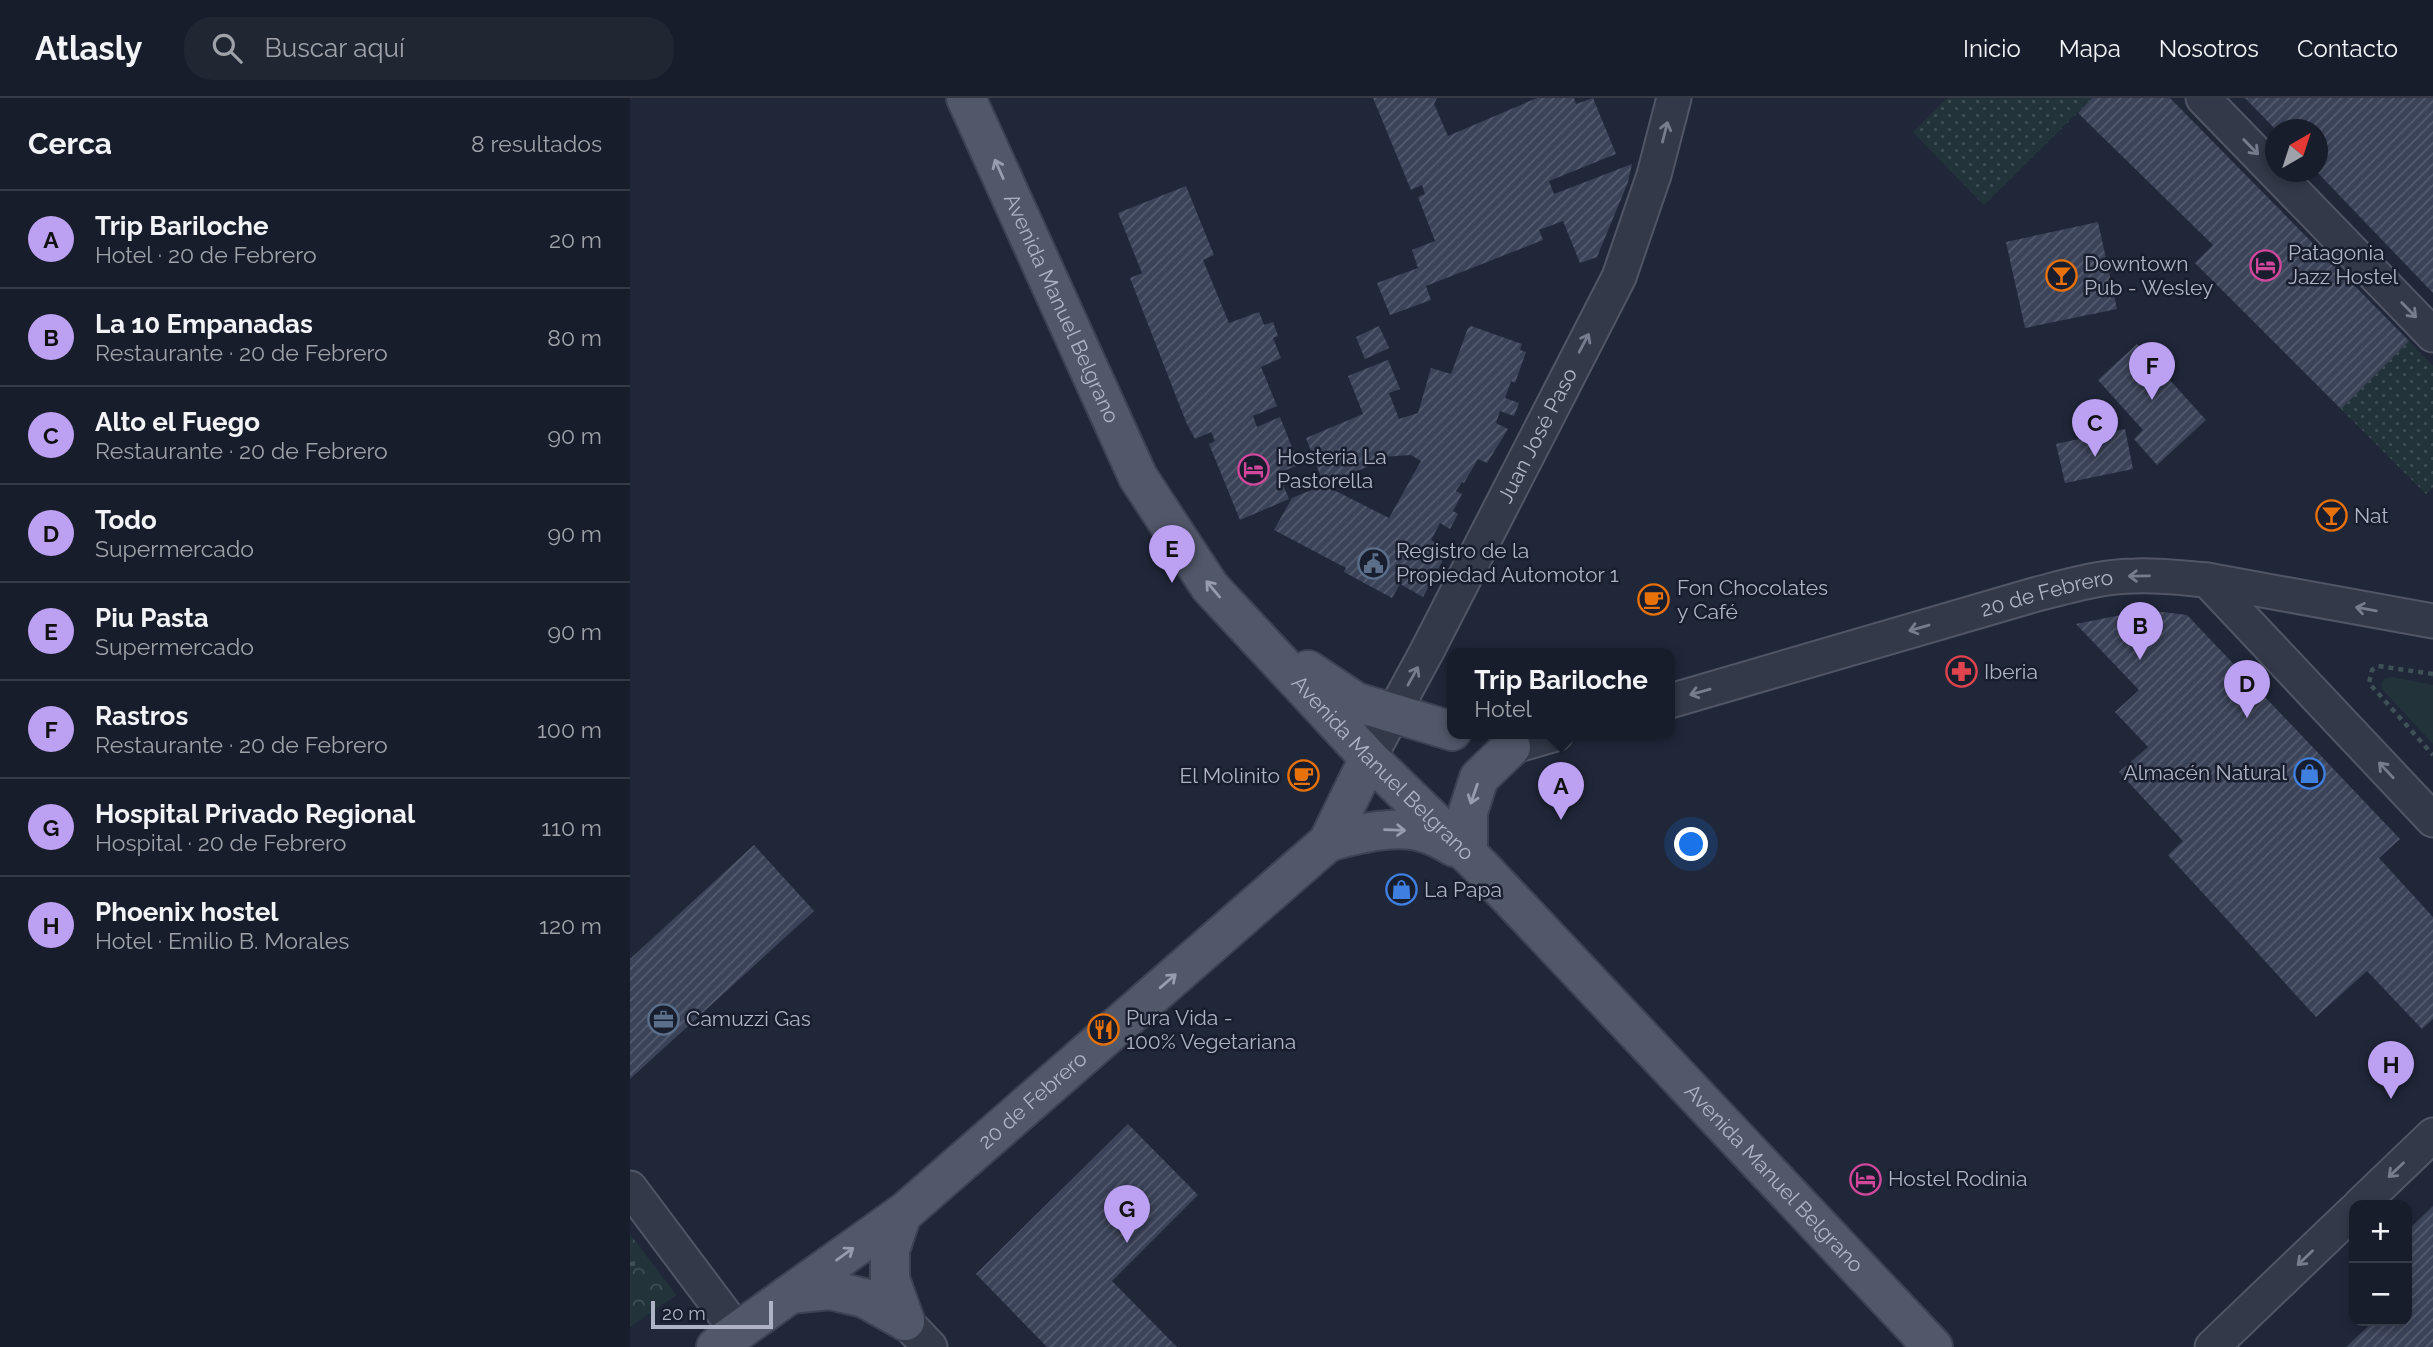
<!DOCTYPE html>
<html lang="es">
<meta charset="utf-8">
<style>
:root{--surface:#181d2b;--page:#212633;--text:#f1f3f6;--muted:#9fa2a9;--line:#363b47;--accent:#bca0f2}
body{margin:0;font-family:Raleway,sans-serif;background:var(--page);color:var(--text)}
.controls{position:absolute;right:21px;bottom:21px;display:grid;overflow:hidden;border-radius:14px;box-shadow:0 4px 10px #0003}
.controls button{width:63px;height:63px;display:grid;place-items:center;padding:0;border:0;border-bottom:2px solid var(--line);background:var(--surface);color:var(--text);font:35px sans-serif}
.compass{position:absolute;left:1635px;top:21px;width:63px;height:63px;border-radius:50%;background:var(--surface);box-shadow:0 4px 10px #0003;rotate:39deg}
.scale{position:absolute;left:21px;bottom:18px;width:122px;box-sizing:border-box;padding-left:7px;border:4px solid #aeb3c6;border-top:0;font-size:19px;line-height:24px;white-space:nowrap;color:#aeb3c6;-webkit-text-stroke:5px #191e2e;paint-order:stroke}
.you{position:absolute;left:1062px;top:747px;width:24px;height:24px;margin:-18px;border:5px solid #fff;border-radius:50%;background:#1a73e8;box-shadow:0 0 0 10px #1a73e833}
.badge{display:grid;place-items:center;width:46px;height:46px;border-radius:50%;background:var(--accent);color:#111;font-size:23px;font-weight:700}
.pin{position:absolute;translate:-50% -58px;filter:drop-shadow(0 2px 4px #0008)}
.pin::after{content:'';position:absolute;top:37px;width:24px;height:21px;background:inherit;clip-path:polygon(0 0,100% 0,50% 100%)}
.popup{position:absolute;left:817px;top:550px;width:228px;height:91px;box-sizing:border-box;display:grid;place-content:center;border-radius:14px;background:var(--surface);filter:drop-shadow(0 2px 5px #0005);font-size:23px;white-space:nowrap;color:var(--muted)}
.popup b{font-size:26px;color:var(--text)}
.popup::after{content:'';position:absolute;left:50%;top:100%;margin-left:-14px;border:14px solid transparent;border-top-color:var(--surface)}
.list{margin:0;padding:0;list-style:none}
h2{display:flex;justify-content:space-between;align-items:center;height:91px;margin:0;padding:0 28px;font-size:30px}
h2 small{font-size:23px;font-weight:400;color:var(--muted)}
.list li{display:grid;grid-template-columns:46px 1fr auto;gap:21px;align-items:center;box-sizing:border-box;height:98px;padding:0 28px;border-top:2px solid var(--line)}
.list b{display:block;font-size:26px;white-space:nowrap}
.list p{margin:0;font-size:23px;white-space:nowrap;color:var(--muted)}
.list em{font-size:23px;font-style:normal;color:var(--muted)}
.icon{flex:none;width:38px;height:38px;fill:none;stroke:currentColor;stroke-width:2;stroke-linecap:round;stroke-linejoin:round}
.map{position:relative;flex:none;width:1803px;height:1249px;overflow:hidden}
header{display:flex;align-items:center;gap:42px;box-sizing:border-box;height:98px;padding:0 35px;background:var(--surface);border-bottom:2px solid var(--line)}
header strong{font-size:33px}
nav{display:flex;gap:38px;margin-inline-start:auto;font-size:24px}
.search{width:490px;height:63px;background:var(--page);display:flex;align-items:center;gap:18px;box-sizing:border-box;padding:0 24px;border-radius:28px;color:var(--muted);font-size:26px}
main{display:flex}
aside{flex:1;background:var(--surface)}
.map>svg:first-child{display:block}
.grass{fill:url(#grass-dots)}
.forest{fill:url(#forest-crowns)}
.garden{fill:#22343a}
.building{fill:url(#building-hatch);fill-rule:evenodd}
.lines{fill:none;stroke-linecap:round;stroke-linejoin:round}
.minor-casing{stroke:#515667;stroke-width:37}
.primary-casing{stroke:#3d4253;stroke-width:42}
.path{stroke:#3f5157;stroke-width:4.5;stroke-dasharray:5 5;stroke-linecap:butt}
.minor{stroke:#333949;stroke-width:33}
.primary{stroke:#51586a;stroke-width:38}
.oneway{stroke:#777c8e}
.oneway2{stroke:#979caf}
.labels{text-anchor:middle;stroke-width:5;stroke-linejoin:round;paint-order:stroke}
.poi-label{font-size:21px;fill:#aeb3c6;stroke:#191e2e;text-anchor:start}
.street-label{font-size:21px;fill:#aeb3c6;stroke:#191e2e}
</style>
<header>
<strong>Atlasly</strong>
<div class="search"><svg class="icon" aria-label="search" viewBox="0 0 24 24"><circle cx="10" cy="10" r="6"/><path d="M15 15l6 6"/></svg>Buscar aquí</div>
<nav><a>Inicio</a><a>Mapa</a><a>Nosotros</a><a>Contacto</a></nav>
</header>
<main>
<aside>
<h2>Cerca<small>8 resultados</small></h2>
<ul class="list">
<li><span class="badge">A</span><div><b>Trip Bariloche</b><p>Hotel · 20 de Febrero</p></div><em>20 m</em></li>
<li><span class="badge">B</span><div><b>La 10 Empanadas</b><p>Restaurante · 20 de Febrero</p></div><em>80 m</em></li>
<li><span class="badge">C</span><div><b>Alto el Fuego</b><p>Restaurante · 20 de Febrero</p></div><em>90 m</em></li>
<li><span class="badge">D</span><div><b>Todo</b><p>Supermercado</p></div><em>90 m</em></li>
<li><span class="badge">E</span><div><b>Piu Pasta</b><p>Supermercado</p></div><em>90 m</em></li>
<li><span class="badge">F</span><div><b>Rastros</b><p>Restaurante · 20 de Febrero</p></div><em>100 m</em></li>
<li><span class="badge">G</span><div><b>Hospital Privado Regional</b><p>Hospital · 20 de Febrero</p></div><em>110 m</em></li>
<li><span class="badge">H</span><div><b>Phoenix hostel</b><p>Hotel · Emilio B. Morales</p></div><em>120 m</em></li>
</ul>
</aside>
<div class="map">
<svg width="1803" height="1249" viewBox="0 0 1803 1249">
<defs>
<pattern id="grass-dots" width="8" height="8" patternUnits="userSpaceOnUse" patternTransform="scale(1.75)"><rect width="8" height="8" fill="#22343a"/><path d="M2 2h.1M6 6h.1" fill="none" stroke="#404f55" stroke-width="1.8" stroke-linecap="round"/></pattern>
<pattern id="forest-crowns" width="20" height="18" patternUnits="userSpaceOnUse" patternTransform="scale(1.75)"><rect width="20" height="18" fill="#22343a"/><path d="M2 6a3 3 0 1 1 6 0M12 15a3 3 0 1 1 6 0" fill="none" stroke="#404f55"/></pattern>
<pattern id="building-hatch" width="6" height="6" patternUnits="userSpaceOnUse" patternTransform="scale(1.75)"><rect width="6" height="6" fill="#3b4359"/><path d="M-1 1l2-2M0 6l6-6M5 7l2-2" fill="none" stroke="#555c6f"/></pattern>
</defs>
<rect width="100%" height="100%" fill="#202739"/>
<!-- grass -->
<g class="grass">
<polygon points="1317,0 1462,0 1354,107 1283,34"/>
<polygon points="1779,243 1803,268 1803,389 1796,396 1711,311"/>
</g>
<!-- forest -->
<polygon class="forest" points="0,1136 46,1197 0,1229"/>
<!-- garden -->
<polygon class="garden" points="1763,579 1803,587 1803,646 1752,591 1751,585 1755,580"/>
<!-- building -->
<g class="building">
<polygon points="743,0 807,0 804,6 818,38 907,0 944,0 946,6 963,0 986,56 919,83 924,96 1002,66 998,84 967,159 950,165 933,123 909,132 913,142 796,188 801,202 760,217 747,185 788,170 782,152 805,143 788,99 795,96 792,87 781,92"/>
<polygon points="1462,0 1540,0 1779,243 1711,311 1565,165 1583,147 1448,15"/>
<polygon points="1615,0 1803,0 1803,195 1688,75 1688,32 1646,32"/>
<polygon points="556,88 584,157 573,162 599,225 629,214 634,227 643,224 648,238 643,240 651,260 631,269 647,308 623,318 627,329 650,319 669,367 648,375 659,401 610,422 579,346 585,343 581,334 565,341 556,324 500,180 512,175 488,115"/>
<polygon points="1468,124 1487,211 1395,230 1376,144"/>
<polygon points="749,228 759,250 735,261 726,239"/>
<path d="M 841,228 L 892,246 L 890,252 L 896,254 L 885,285 L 881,283 L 875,300 L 889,305 L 884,318 L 870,313 L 866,325 L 878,331 L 857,365 L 848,361 L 834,385 L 832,384 L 826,393 L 832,396 L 823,413 L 828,416 L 820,431 L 810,425 L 801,442 L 819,451 L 793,499 L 770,486 L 762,500 L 714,474 L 716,470 L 644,432 L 662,400 L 694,387 L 676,340 L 733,316 L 718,278 L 758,262 L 770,291 L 759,295 L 769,321 L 788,315 L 801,270 L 821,276 L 838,230 ZM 781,357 L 791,363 L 759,420 L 694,387 L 753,362 L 751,359 Z"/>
<polygon points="1507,246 1576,322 1527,367 1504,341 1513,332 1468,282"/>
<polygon points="1495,331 1503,371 1435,385 1426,346"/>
<polygon points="1516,512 1557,517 1770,741 1749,760 1803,819 1803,921 1792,931 1737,873 1686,919 1538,757 1553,743 1489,674 1518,649 1485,614 1509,592 1446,526"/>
<polygon points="124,747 184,813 0,981 0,861"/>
<polygon points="498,1026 568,1097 482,1183 547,1249 417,1249 346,1176"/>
<polygon points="1803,1108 1803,1249 1716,1249 1744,1223 1777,1223 1777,1133"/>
</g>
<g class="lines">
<defs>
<g id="minor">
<polyline points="1573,0 1803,237"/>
<polyline points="1577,482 1803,722"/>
<path id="s1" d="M 1040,603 L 1407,496 C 1439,488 1472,478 1505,478 C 1529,477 1553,480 1577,482 L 1803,523"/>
<polyline points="881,649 926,636"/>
<path id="s2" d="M 739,660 L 797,553 L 989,179 L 1024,77 L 1044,0"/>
<polyline points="0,1090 108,1234"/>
<polyline points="1730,1107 1803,1037"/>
<polyline points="275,1223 300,1249"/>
<polyline points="1582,1249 1724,1113"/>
</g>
<g id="primary">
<path id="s3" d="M 336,0 L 508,379 L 580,489 L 739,660 L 850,768 L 1303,1249"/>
<polyline points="678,572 726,604 822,633"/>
<path d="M 698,744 C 728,736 768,725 798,736 C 807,739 816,744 824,749"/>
<polyline points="838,756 838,714 849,680 881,649"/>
<polyline points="272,1116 260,1152 260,1181 275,1223"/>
<polyline points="160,1196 200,1192 234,1200 275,1223"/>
<path id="s4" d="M 86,1249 L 276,1113 L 698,744 L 739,660"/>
</g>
</defs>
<!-- minor casing -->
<use href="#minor" class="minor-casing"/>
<!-- primary casing -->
<use href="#primary" class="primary-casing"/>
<!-- path -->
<g class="path">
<polyline points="1803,576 1748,568 1742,572 1739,585 1803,657"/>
<polyline points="0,1166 10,1165"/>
</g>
<!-- minor -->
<use href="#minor" class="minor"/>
<!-- primary -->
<use href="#primary" class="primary"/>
</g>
<!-- one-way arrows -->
<defs><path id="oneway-shaft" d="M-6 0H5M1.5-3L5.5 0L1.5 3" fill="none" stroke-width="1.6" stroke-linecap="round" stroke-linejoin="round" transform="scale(1.75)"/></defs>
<g class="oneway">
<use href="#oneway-shaft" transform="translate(1035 34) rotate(-76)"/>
<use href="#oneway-shaft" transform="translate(1621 49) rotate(46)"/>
<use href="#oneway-shaft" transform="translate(1779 212) rotate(46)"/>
<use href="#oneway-shaft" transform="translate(954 245) rotate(-62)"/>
<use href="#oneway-shaft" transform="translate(1509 478) rotate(179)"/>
<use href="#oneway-shaft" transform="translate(1736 511) rotate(-170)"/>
<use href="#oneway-shaft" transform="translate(1289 530) rotate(164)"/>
<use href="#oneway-shaft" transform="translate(783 578) rotate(-61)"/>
<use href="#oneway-shaft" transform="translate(1070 594) rotate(164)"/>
<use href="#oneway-shaft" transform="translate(1756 672) rotate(-133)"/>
<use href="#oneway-shaft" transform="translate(1766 1072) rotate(136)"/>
<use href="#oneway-shaft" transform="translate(1675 1160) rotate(136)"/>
</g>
<g class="oneway2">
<use href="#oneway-shaft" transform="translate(369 71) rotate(-114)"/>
<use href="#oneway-shaft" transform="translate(583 491) rotate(-130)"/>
<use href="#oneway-shaft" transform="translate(844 696) rotate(109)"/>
<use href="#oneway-shaft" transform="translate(765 732) rotate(2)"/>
<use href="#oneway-shaft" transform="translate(538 883) rotate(-41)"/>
<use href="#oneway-shaft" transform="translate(215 1156) rotate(-36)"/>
</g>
<!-- icons -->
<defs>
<symbol id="hotel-ring" viewBox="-11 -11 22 22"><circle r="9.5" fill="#191e2e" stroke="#d1479c" stroke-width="1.5"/><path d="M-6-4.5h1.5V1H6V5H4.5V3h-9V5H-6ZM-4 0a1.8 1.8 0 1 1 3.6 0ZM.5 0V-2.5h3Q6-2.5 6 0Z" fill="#d1479c"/></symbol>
<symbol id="bar-ring" viewBox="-11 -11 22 22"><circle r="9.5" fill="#191e2e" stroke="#e8710a" stroke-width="1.5"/><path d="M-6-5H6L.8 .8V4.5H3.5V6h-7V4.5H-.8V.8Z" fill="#e8710a"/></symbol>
<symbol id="civic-ring" viewBox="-11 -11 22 22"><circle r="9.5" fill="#191e2e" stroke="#5c6f8a" stroke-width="1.5"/><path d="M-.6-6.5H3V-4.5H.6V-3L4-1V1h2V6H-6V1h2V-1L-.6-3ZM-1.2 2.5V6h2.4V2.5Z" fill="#5c6f8a"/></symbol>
<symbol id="cafe-ring" viewBox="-11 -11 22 22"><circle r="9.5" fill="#191e2e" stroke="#e8710a" stroke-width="1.5"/><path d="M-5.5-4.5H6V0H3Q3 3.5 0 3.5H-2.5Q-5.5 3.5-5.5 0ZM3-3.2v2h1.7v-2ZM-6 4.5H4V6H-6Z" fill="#e8710a"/></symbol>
<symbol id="pharmacy-ring" viewBox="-11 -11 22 22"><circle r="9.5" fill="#191e2e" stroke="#e0444e" stroke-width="1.5"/><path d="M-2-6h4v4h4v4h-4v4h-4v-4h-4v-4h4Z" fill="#e0444e"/></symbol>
<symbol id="shop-ring" viewBox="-11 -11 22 22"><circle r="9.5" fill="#191e2e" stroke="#3f7fe0" stroke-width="1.5"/><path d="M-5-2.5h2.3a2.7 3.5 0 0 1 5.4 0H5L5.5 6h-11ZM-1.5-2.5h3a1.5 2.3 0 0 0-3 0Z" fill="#3f7fe0"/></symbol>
<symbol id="office-ring" viewBox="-11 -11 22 22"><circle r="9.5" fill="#191e2e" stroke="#5c6f8a" stroke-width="1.5"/><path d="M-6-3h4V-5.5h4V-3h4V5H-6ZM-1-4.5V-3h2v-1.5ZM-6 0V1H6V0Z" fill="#5c6f8a"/></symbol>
<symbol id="restaurant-ring" viewBox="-11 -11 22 22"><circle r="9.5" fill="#191e2e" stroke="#e8710a" stroke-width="1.5"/><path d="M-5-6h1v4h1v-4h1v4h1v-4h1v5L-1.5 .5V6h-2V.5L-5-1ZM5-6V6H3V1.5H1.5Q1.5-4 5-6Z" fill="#e8710a"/></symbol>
</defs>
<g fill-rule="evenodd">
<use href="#hotel-ring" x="1618" y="150" width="35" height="35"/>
<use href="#bar-ring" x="1414" y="160" width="35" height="35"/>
<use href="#hotel-ring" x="606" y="354" width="35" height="35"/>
<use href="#bar-ring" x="1684" y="400" width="35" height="35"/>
<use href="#civic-ring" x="726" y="448" width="35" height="35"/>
<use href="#cafe-ring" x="1006" y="484" width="35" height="35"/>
<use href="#pharmacy-ring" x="1314" y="556" width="35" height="35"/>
<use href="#shop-ring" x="1662" y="658" width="35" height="35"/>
<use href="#cafe-ring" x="656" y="660" width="35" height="35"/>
<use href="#shop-ring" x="754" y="774" width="35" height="35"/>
<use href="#office-ring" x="16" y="904" width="35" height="35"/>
<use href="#restaurant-ring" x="456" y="914" width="35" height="35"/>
<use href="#hotel-ring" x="1218" y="1064" width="35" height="35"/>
</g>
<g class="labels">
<!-- poi labels -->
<g class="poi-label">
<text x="1658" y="162">Patagonia<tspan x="1658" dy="24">Jazz Hostel</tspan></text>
<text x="1454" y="173">Downtown<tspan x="1454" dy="24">Pub - Wesley</tspan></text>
<text x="647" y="366">Hosteria La<tspan x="647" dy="24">Pastorella</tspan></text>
<text x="1724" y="425">Nat</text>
<text x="766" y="460">Registro de la<tspan x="766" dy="24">Propiedad Automotor 1</tspan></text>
<text x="1047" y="497">Fon Chocolates<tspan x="1047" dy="24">y Café</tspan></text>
<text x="1354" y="581">Iberia</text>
<text x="1657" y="682" text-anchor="end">Almacén Natural</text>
<text x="650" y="685" text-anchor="end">El Molinito</text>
<text x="794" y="799">La Papa</text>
<text x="496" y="927">Pura Vida -<tspan x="496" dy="24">100% Vegetariana</tspan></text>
<text x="56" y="928">Camuzzi Gas</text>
<text x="1258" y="1088">Hostel Rodinia</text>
</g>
<!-- street labels -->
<g class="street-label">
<text dy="7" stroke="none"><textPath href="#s3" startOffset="231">Avenida Manuel Belgrano</textPath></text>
<text dy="7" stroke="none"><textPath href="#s2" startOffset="364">Juan José Paso</textPath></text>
<text dy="7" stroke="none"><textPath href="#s1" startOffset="392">20 de Febrero</textPath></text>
<text dy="7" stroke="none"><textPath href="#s3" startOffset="798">Avenida Manuel Belgrano</textPath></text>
<text dy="7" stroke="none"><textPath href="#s4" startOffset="402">20 de Febrero</textPath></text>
<text dy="7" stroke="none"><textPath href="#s3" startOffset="1365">Avenida Manuel Belgrano</textPath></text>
</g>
</g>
</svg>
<div class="controls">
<button>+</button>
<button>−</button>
</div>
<svg class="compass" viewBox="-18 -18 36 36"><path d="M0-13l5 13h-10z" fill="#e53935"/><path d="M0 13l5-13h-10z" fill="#9fa2a9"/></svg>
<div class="scale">20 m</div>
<div class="you"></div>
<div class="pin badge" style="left:931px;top:722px">A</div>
<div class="popup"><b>Trip Bariloche</b>Hotel</div>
<div class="pin badge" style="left:1510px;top:562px">B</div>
<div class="pin badge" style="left:1465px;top:359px">C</div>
<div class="pin badge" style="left:1617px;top:620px">D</div>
<div class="pin badge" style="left:542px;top:485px">E</div>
<div class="pin badge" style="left:1522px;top:302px">F</div>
<div class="pin badge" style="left:497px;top:1145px">G</div>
<div class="pin badge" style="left:1761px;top:1001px">H</div>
</div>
</main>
